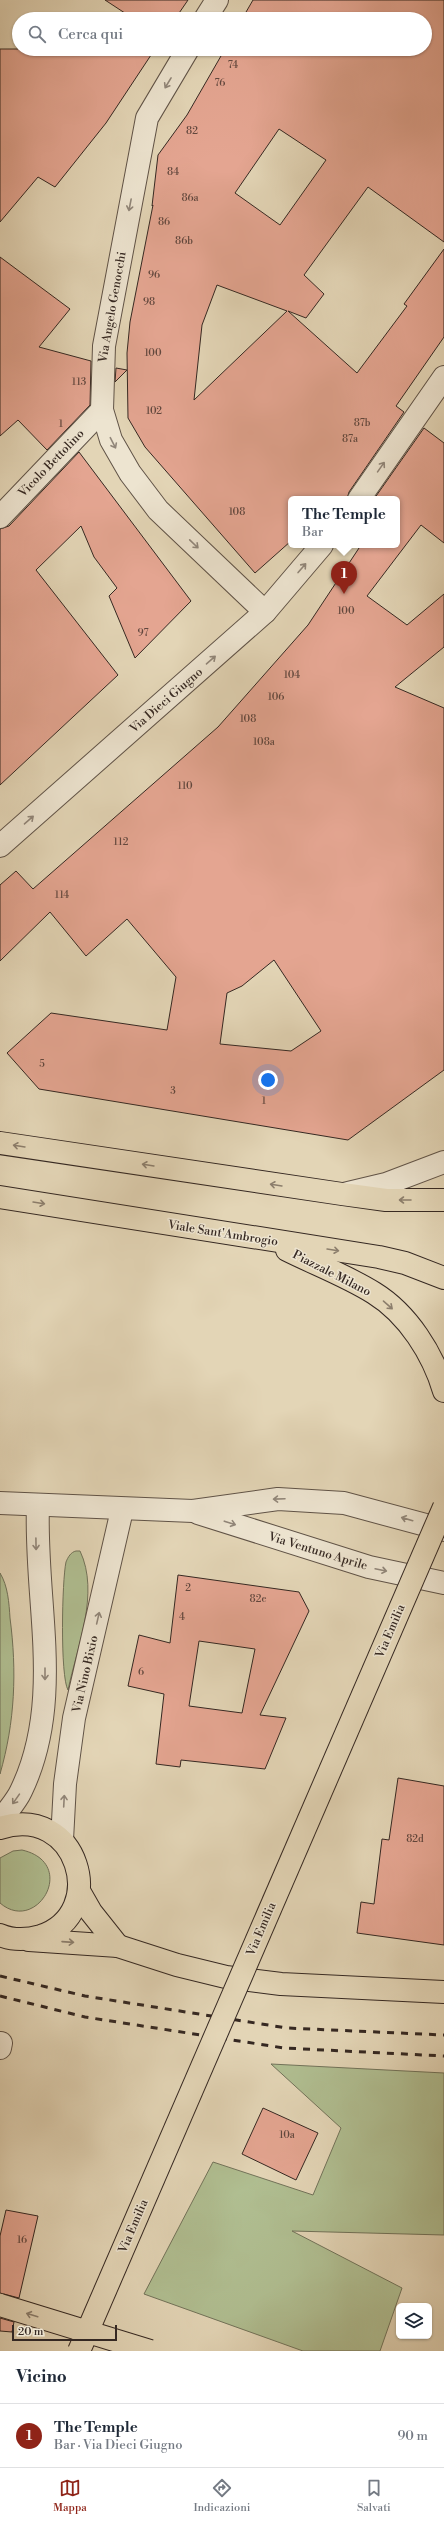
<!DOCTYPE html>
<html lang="it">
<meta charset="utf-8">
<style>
:root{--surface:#fff;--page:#f6f6f7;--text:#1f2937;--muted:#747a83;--line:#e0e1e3;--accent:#8f2418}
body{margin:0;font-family:"Libre Bodoni",serif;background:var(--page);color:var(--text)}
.controls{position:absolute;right:12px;bottom:12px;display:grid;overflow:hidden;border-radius:6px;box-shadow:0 1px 3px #0004}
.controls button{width:36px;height:36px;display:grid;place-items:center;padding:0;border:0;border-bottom:1px solid var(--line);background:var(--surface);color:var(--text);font:20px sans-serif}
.scale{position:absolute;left:12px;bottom:10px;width:105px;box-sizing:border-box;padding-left:4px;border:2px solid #352822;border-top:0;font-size:11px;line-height:14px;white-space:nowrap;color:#352822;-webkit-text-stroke:3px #ede4d0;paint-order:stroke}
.you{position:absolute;left:268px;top:1080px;width:14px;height:14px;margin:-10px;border:3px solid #fff;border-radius:50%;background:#1a73e8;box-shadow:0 0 0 6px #1a73e833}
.badge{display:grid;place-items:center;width:26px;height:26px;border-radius:50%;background:var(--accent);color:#fff;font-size:13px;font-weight:700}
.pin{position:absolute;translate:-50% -33px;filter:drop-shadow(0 1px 2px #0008)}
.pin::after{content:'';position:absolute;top:21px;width:14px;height:12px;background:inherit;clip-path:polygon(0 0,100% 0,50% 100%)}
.popup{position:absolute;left:288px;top:496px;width:112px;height:52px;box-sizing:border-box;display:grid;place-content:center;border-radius:6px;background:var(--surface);filter:drop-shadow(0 1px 3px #0005);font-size:13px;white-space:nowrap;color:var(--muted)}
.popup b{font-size:15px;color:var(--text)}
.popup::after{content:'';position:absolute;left:50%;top:100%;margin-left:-8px;border:8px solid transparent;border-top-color:var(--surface)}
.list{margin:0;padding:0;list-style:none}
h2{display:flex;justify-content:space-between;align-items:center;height:52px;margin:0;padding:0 16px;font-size:17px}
h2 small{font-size:13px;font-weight:400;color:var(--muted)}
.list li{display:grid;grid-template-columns:26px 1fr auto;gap:12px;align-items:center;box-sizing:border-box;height:64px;padding:0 16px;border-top:1px solid var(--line)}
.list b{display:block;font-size:15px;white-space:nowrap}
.list p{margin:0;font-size:13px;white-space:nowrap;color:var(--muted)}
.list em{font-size:13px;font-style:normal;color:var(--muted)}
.icon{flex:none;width:22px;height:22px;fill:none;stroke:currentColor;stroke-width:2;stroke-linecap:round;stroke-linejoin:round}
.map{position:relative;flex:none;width:444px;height:2351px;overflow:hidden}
.search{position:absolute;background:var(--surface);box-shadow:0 1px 3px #0004;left:12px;right:12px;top:12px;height:44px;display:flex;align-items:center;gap:10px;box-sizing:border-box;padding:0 14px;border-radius:22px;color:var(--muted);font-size:15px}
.sheet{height:116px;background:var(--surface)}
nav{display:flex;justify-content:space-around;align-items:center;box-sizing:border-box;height:56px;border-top:1px solid var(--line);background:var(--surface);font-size:11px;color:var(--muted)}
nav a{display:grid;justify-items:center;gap:2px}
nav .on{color:var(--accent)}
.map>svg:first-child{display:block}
.green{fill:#b0be91;stroke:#72735a}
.building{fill:#e4a591;stroke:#352822;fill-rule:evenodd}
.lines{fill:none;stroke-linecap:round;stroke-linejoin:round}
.minor-casing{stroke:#605347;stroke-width:24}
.major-casing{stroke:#352822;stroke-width:24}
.minor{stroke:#ede4d0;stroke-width:22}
.major{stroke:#e3d5b6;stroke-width:22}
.rail{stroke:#352822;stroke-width:3;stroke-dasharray:7 7;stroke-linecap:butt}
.major-bridge-casing{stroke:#352822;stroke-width:24;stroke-linecap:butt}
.highway-bridge-casing{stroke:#352822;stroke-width:24;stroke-linecap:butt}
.major-bridge{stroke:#e3d5b6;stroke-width:22}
.highway-bridge{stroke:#e3d5b6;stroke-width:22}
.oneway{stroke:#918679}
.oneway2{stroke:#8c7e6c}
.labels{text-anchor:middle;stroke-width:3;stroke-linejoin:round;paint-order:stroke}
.number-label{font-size:10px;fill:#61473e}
.street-label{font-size:12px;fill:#352822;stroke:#ede4d0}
</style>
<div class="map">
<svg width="444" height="2351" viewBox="0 0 444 2351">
<rect width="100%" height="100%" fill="#e3d5b6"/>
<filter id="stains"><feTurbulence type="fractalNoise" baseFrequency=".005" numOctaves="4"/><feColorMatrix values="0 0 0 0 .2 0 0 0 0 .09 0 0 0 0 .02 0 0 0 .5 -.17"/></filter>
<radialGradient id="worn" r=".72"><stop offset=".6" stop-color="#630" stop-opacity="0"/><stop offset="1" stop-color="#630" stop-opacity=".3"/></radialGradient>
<!-- green -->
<g class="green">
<path d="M 76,1551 L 80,1551 C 100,1593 77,1647 68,1690 C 60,1676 62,1580 66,1562 C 68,1557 71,1552 76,1551 Z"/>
<path d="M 0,1573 C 8,1586 9,1603 10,1618 C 17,1671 15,1722 0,1774 Z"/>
<path d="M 22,1850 C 79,1863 37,1935 0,1903 L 0,1858 L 13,1851 Z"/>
<polygon points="271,2064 444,2073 444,2235 292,2231 402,2288 380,2351 303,2351 144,2294 213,2162 313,2195 341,2128"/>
</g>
<!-- building -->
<g class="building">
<polygon points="105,0 188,0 175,19 134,19"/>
<path d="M 253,0 L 444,0 L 444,242 L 368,187 L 304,275 L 324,294 L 306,318 L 288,311 L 357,373 L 407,306 L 404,304 L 444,249 L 444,337 L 396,406 L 404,412 L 349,492 L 347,499 L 291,499 L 291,541 L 255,573 L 145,447 L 128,418 L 127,353 L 130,322 L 153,205 L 152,206 L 158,155 L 187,115 L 225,49 L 425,49 L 425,19 L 242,19 ZM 279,129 L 326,160 L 280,225 L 235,193 ZM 217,285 L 287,311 L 194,400 L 202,325 Z"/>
<polygon points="0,49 155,49 106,123 55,187 38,177 0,222"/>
<polygon points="0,257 70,309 39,347 91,361 90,405 47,450 18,420 0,436"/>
<polygon points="116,368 127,370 115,382"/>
<path d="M 424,428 L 444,443 L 444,543 L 421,525 L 367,596 L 407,625 L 444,594 L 444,647 L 395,687 L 444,708 L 444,1070 L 348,1140 L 39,1089 L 7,1053 L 51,1013 L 167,1030 L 176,977 L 127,919 L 86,956 L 50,912 L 0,961 L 0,885 L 16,871 L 33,889 L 218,727 L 308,625 L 361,545 L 397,545 L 397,499 L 374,499 ZM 274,960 L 321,1031 L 291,1051 L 220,1044 L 227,993 L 242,986 Z"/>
<polygon points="79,452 191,601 135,658 109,596 117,588 94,557 81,526 36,570 118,675 0,785 0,529 9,526"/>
<path d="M 178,1575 L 299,1592 L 309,1611 L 260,1715 L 286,1718 L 265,1769 L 181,1760 L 180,1767 L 156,1764 L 164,1694 L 128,1686 L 139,1635 L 170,1643 ZM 199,1641 L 255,1649 L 242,1713 L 189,1706 Z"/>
<polygon points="398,1778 444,1786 444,1945 357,1933 361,1902 374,1904 382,1839 389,1840"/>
<polygon points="263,2108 318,2133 296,2180 242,2154"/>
<polygon points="6,2210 38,2216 19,2298 0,2293 0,2236"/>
<polygon points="0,2318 14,2322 12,2332 0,2331"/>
</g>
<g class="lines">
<defs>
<g id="minor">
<polyline points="205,19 217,0"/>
<polyline points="188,49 147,118 104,346 102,410 111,440 130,473 158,510 265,612"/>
<polyline points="359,499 444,377"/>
<polyline points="0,517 102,410"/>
<polyline points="0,846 265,612 322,545"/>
<polyline points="344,1194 386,1184 444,1162"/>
<polyline points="0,1503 193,1511 278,1499 344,1503 444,1530"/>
<polyline points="198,1513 369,1567 444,1583"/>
<path d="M 0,1821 C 7,1811 16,1802 21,1791 C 65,1700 34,1601 38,1505"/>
<polyline points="62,1840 65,1784 74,1718 122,1510"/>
<polyline points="0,2048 1,2043"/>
</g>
<g id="major">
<polyline points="0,1143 342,1194 386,1200 444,1200"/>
<polyline points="0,1197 379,1257 405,1263 444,1278"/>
<path d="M 287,1250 C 315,1264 347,1276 374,1293 C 408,1314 433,1354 444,1391"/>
<path d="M 0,1828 C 78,1803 110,1913 41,1936 C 27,1940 14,1941 0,1935"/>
<polyline points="79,1891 91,1912 118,1946"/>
<polyline points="29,1940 118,1946 177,1965 226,1977 281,1984 444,1992"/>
</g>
</defs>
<!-- minor casing -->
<use href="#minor" class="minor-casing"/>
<!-- major casing -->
<use href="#major" class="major-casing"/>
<!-- minor -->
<use href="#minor" class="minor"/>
<!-- major -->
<use href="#major" class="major"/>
<!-- rail -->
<g class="rail">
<polyline points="0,1976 85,1996 287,2028 444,2035"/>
<polyline points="0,1996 85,2017 284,2048 444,2056"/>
</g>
<defs>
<polyline id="major-bridge" points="79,2351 444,1507"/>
<polyline id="highway-bridge" points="0,2305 150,2351"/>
</defs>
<!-- major-bridge casing -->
<use href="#major-bridge" class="major-bridge-casing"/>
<!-- highway-bridge casing -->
<use href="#highway-bridge" class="highway-bridge-casing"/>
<!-- major-bridge -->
<use href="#major-bridge" class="major-bridge"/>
<!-- highway-bridge -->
<use href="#highway-bridge" class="highway-bridge"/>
</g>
<!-- one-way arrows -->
<defs><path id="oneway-shaft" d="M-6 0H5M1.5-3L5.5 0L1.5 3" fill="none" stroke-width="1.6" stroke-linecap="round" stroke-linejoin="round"/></defs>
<g class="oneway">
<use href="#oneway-shaft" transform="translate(168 83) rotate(121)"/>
<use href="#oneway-shaft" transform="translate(130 205) rotate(101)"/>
<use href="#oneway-shaft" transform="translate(113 443) rotate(63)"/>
<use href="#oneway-shaft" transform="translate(381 467) rotate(-55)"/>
<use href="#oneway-shaft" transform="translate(194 544) rotate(44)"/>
<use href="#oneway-shaft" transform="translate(302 568) rotate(-49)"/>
<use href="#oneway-shaft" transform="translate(211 660) rotate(-41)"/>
<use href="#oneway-shaft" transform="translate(29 820) rotate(-41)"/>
<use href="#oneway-shaft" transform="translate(279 1499) rotate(178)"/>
<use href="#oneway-shaft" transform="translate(407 1519) rotate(-164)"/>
<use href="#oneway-shaft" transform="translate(230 1523) rotate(18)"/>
<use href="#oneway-shaft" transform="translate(36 1544) rotate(89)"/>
<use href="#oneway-shaft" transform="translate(381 1570) rotate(12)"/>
<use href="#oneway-shaft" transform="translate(98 1618) rotate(-77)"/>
<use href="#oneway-shaft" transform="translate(45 1674) rotate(90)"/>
<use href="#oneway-shaft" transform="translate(16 1799) rotate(125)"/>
<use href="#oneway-shaft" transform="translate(64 1801) rotate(-87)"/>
</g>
<g class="oneway2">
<use href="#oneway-shaft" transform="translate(19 1146) rotate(-171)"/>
<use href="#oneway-shaft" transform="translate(148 1165) rotate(-171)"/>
<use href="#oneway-shaft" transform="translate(276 1185) rotate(-171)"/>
<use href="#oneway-shaft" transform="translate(405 1200) rotate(180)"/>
<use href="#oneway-shaft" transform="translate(39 1203) rotate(9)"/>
<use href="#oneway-shaft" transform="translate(333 1250) rotate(9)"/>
<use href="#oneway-shaft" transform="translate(388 1305) rotate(41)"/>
<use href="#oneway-shaft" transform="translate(68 1942) rotate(4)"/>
<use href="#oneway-shaft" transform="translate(32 2315) rotate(-163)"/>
</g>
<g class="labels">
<!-- number labels -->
<g class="number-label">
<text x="233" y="68">74</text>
<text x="220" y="86">76</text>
<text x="192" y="134">82</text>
<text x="173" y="175">84</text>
<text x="190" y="201">86a</text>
<text x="164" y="225">86</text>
<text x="184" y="244">86b</text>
<text x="154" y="278">96</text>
<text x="149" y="305">98</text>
<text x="153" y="356">100</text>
<text x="79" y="385">113</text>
<text x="154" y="414">102</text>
<text x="362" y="426">87b</text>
<text x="61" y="427">1</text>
<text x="350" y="442">87a</text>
<text x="237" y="515">108</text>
<text x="346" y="614">100</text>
<text x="143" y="636">97</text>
<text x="292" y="678">104</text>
<text x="276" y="700">106</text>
<text x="248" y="722">108</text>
<text x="264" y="745">108a</text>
<text x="185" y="789">110</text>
<text x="121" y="845">112</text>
<text x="62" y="898">114</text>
<text x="42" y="1067">5</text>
<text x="173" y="1094">3</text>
<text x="264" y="1104">1</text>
<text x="188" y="1591">2</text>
<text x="258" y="1602">82e</text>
<text x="182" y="1620">4</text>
<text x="141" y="1675">6</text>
<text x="415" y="1842">82d</text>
<text x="287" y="2138">10a</text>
<text x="22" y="2243">16</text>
</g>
<!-- street labels -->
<g class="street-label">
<text transform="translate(112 307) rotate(-80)" y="4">Via Angelo Genocchi</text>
<text transform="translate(51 463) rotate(-46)" y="4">Vicolo Bettolino</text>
<text transform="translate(166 700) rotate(-41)" y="4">Via Dieci Giugno</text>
<text transform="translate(223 1233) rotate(9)" y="4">Viale Sant'Ambrogio</text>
<text transform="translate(332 1273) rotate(27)" y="4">Piazzale Milano</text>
<text transform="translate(318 1551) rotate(17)" y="4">Via Ventuno Aprile</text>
<text transform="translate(390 1631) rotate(-67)" y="4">Via Emilia</text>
<text transform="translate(85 1674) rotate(-77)" y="4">Via Nino Bixio</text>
<text transform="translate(261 1929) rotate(-67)" y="4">Via Emilia</text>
<text transform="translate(133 2226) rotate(-67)" y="4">Via Emilia</text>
</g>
</g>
<rect width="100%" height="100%" filter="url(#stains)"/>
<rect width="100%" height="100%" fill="url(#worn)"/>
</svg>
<div class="controls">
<button><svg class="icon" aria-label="layers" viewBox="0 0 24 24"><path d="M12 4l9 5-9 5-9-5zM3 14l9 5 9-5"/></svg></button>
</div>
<div class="scale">20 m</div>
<div class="you"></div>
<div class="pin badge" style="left:344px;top:594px">1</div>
<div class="popup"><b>The Temple</b>Bar</div>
<div class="search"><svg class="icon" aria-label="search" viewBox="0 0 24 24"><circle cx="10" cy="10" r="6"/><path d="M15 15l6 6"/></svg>Cerca qui</div>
</div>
<section class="sheet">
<h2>Vicino<small></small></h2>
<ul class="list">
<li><span class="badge">1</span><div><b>The Temple</b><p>Bar · Via Dieci Giugno</p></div><em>90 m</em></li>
</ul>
</section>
<nav>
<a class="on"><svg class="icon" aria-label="map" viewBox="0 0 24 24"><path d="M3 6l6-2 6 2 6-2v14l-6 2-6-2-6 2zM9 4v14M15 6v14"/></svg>Mappa</a>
<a><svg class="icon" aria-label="directions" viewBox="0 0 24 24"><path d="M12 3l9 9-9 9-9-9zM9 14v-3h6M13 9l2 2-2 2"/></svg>Indicazioni</a>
<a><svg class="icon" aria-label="saved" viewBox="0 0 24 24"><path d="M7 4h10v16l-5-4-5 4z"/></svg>Salvati</a>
</nav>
